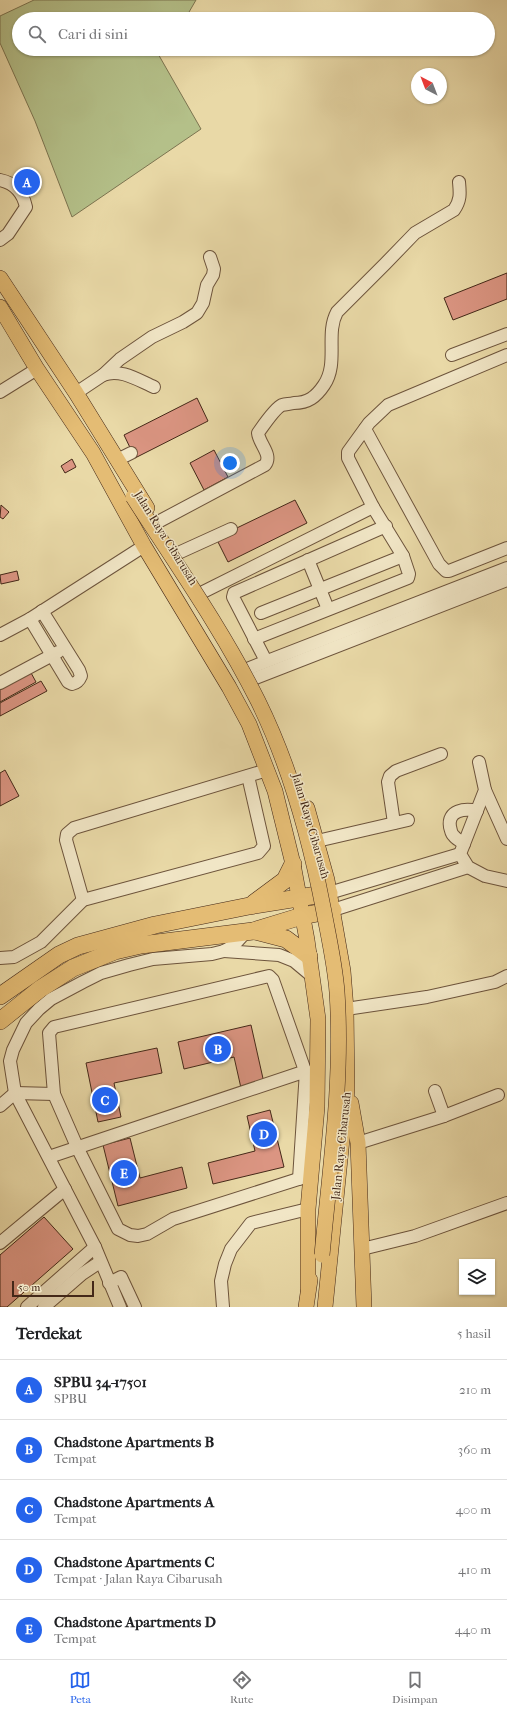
<!DOCTYPE html>
<html lang="id">
<meta charset="utf-8">
<style>
:root{--surface:#fff;--page:#f6f6f6;--text:#202124;--muted:#757577;--line:#e0e0e0;--accent:#2563eb}
body{margin:0;font-family:"IM FELL French Canon",serif;background:var(--page);color:var(--text)}
.controls{position:absolute;right:12px;bottom:12px;display:grid;overflow:hidden;border-radius:0px;box-shadow:0 1px 3px #0004}
.controls button{width:36px;height:36px;display:grid;place-items:center;padding:0;border:0;border-bottom:1px solid var(--line);background:var(--surface);color:var(--text);font:20px sans-serif}
.compass{position:absolute;left:411px;top:68px;width:36px;height:36px;border-radius:50%;background:var(--surface);box-shadow:0 1px 3px #0004;rotate:318deg}
.scale{position:absolute;left:12px;bottom:10px;width:82px;box-sizing:border-box;padding-left:4px;border:2px solid #442818;border-top:0;font-size:11px;line-height:14px;white-space:nowrap;color:#442818;-webkit-text-stroke:3px #f1e6c6;paint-order:stroke}
.you{position:absolute;left:230px;top:463px;width:14px;height:14px;margin:-10px;border:3px solid #fff;border-radius:50%;background:#1a73e8;box-shadow:0 0 0 6px #1a73e833}
.badge{display:grid;place-items:center;width:26px;height:26px;border-radius:50%;background:var(--accent);color:#fff;font-size:13px;font-weight:700}
.pin{position:absolute;translate:-50% -50%;border:2px solid #fff;box-shadow:0 1px 4px #0006}
.list{margin:0;padding:0;list-style:none}
h2{display:flex;justify-content:space-between;align-items:center;height:52px;margin:0;padding:0 16px;font-size:17px}
h2 small{font-size:13px;font-weight:400;color:var(--muted)}
.list li{display:grid;grid-template-columns:26px 1fr auto;gap:12px;align-items:center;box-sizing:border-box;height:60px;padding:0 16px;border-top:1px solid var(--line)}
.list b{display:block;font-size:15px;white-space:nowrap}
.list p{margin:0;font-size:13px;white-space:nowrap;color:var(--muted)}
.list em{font-size:13px;font-style:normal;color:var(--muted)}
.icon{flex:none;width:22px;height:22px;fill:none;stroke:currentColor;stroke-width:2;stroke-linecap:round;stroke-linejoin:round}
.map{position:relative;flex:none;width:507px;height:1307px;overflow:hidden}
.search{position:absolute;background:var(--surface);box-shadow:0 1px 3px #0004;left:12px;right:12px;top:12px;height:44px;display:flex;align-items:center;gap:10px;box-sizing:border-box;padding:0 14px;border-radius:22px;color:var(--muted);font-size:15px}
.sheet{height:352px;background:var(--surface)}
nav{display:flex;justify-content:space-around;align-items:center;box-sizing:border-box;height:56px;border-top:1px solid var(--line);background:var(--surface);font-size:11px;color:var(--muted)}
nav a{display:grid;justify-items:center;gap:2px}
nav .on{color:var(--accent)}
.map>svg:first-child{display:block}
.green{fill:#b4c089;stroke:#7c7450}
.building{fill:#db9582;stroke:#442818}
.lines{fill:none;stroke-linecap:round;stroke-linejoin:round}
.minor-casing{stroke:#6d543c;stroke-width:14}
.major-casing{stroke:#442818;stroke-width:16}
.highway-casing{stroke:#442818;stroke-width:18}
.minor{stroke:#f1e6c6;stroke-width:12}
.major{stroke:#e4bc74;stroke-width:15}
.highway{stroke:#e4bc74;stroke-width:17}
.major-bridge-casing{stroke:#442818;stroke-width:16;stroke-linecap:butt}
.major-bridge{stroke:#e4bc74;stroke-width:15}
.labels{text-anchor:middle;stroke-width:3;stroke-linejoin:round;paint-order:stroke}
.street-label{font-size:12px;fill:#442818;stroke:#f1e6c6}
</style>
<div class="map">
<svg width="507" height="1307" viewBox="0 0 507 1307">
<rect width="100%" height="100%" fill="#e9d9a7"/>
<filter id="stains"><feTurbulence type="fractalNoise" baseFrequency=".005" numOctaves="4"/><feColorMatrix values="0 0 0 0 .2 0 0 0 0 .09 0 0 0 0 .02 0 0 0 .5 -.17"/></filter>
<radialGradient id="worn" r=".72"><stop offset=".6" stop-color="#630" stop-opacity="0"/><stop offset="1" stop-color="#630" stop-opacity=".3"/></radialGradient>
<!-- green -->
<polygon class="green" points="34,0 196,0 185,19 19,19 19,49 161,49 157,52 201,129 72,217 35,121 0,43 0,16"/>
<!-- building -->
<g class="building">
<polygon points="507,273 507,299 453,320 444,298"/>
<polygon points="197,398 208,421 135,458 124,435"/>
<polygon points="214,450 228,477 204,490 190,463"/>
<polygon points="72,459 76,467 65,473 61,466"/>
<polygon points="295,500 307,523 228,562 216,538"/>
<polygon points="1,505 9,512 3,519 0,517"/>
<polygon points="17,571 19,580 1,584 0,575"/>
<polygon points="30,671 36,682 0,702 0,688"/>
<polygon points="41,681 47,691 0,716 0,703"/>
<polygon points="5,770 19,796 0,806 0,773"/>
<polygon points="251,1025 264,1083 241,1088 234,1057 184,1069 178,1042"/>
<polygon points="157,1048 162,1073 114,1083 121,1117 98,1122 86,1063"/>
<polygon points="270,1110 284,1167 213,1184 208,1163 255,1151 247,1116"/>
<polygon points="130,1138 140,1178 182,1167 187,1188 118,1206 103,1145"/>
<polygon points="44,1217 73,1249 7,1307 0,1307 0,1255"/>
</g>
<g class="lines">
<defs>
<g id="minor">
<path d="M 0,180 C 15,183 23,193 26,207 L 8,234 L 0,240"/>
<polyline points="452,355 507,334"/>
<path d="M 103,375 C 120,368 138,380 154,387"/>
<polyline points="0,392 37,369"/>
<polyline points="76,393 103,375 120,359 152,337 183,322 197,313 203,303 207,285 213,275 214,269 210,257"/>
<polyline points="365,429 439,564 446,571 449,571 507,548"/>
<polyline points="117,460 131,453"/>
<path d="M 156,523 L 265,465 C 273,455 259,444 258,433 C 263,426 275,408 282,405 C 286,404 290,404 294,403 C 308,403 316,397 324,385 C 339,363 325,334 337,312 L 385,264 L 415,233 L 454,210 C 461,200 460,193 459,182"/>
<polyline points="176,554 231,529"/>
<polyline points="308,560 328,609"/>
<polyline points="201,593 373,507"/>
<polyline points="261,613 403,556"/>
<path d="M 30,619 L 68,682 L 72,684 C 77,683 79,681 81,676 L 79,670 L 42,611"/>
<polyline points="0,635 30,619 144,546"/>
<polyline points="254,639 408,578 409,574 403,556 373,507 348,458 348,452 369,423 388,405 507,355"/>
<polyline points="266,661 233,597 234,593 386,526"/>
<polyline points="247,669 507,568"/>
<polyline points="253,679 507,580"/>
<polyline points="0,683 58,652"/>
<polyline points="479,762 485,790 460,854 468,867 485,876 507,881"/>
<polyline points="485,790 507,839"/>
<polyline points="394,823 388,782 390,776 396,771 441,754"/>
<polyline points="317,841 408,820"/>
<path d="M 464,844 C 461,841 456,839 454,836 C 451,834 451,830 450,827 C 447,810 465,808 477,811"/>
<polyline points="329,893 460,854"/>
<polyline points="83,900 66,840 67,834 74,828 267,770"/>
<polyline points="333,910 468,867"/>
<polyline points="224,951 279,955 294,961 312,976"/>
<polyline points="0,958 14,957 41,942 83,900 258,853 264,846 248,776"/>
<polyline points="346,1009 427,997 495,982 507,976"/>
<polyline points="435,1091 444,1116"/>
<polyline points="0,1106 15,1093 54,1094"/>
<polyline points="358,1143 444,1116 498,1095"/>
<polyline points="49,1157 306,1071 299,1179"/>
<polyline points="311,1175 173,1219 147,1234 138,1236 130,1235 118,1229 78,1149 54,1094 49,1033 54,1027 269,976 273,980 315,1099"/>
<polyline points="0,1243 65,1189"/>
<polyline points="362,1249 415,1236 507,1203"/>
<polyline points="109,1283 121,1277 135,1307"/>
<polyline points="27,1307 95,1247"/>
<polyline points="44,1307 82,1274 100,1262"/>
<polyline points="120,1307 95,1247 15,1093 10,1061 13,1050 26,1023 39,1009 51,999 83,982 101,973 129,965 153,959 212,954 224,951 233,946 246,932"/>
<polyline points="223,1307 221,1281 225,1264 231,1249 251,1223 308,1209"/>
</g>
<g id="major">
<polyline points="0,278 76,393 147,508"/>
<polyline points="0,307 37,369 93,453 144,546 229,687 249,724 275,791 293,864 307,940 318,1019 317,1107 308,1209 308,1289"/>
<polyline points="307,808 327,880 343,971 346,1009 347,1090 325,1307"/>
<polyline points="351,1103 358,1143 364,1307"/>
<polyline points="306,1307 310,1280"/>
</g>
<g id="highway">
<polyline points="254,903 285,880 293,864"/>
<polyline points="255,931 286,939 309,956"/>
<polyline points="0,996 59,955 78,946 155,925 249,906 329,893"/>
<polyline points="0,1021 40,989 73,968 115,951 141,945 253,931 302,916 333,910"/>
</g>
</defs>
<!-- minor casing -->
<use href="#minor" class="minor-casing"/>
<!-- major casing -->
<use href="#major" class="major-casing"/>
<!-- highway casing -->
<use href="#highway" class="highway-casing"/>
<!-- minor -->
<use href="#minor" class="minor"/>
<!-- major -->
<use href="#major" class="major"/>
<!-- highway -->
<use href="#highway" class="highway"/>
<defs>
<path id="major-bridge" d="M 133,497 C 176,564 222,629 258,701 C 291,768 310,839 324,912 C 329,939 335,965 337,992 C 343,1080 330,1168 322,1255"/>
</defs>
<!-- major-bridge casing -->
<use href="#major-bridge" class="major-bridge-casing"/>
<!-- major-bridge -->
<use href="#major-bridge" class="major-bridge"/>
</g>
<g class="labels">
<!-- street labels -->
<g class="street-label">
<text transform="translate(166 538) rotate(58)" y="4">Jalan Raya Cibarusah</text>
<text transform="translate(311 826) rotate(74)" y="4">Jalan Raya Cibarusah</text>
<text transform="translate(341 1146) rotate(-84)" y="4">Jalan Raya Cibarusah</text>
</g>
</g>
<rect width="100%" height="100%" filter="url(#stains)"/>
<rect width="100%" height="100%" fill="url(#worn)"/>
</svg>
<div class="controls">
<button><svg class="icon" aria-label="layers" viewBox="0 0 24 24"><path d="M12 4l9 5-9 5-9-5zM3 14l9 5 9-5"/></svg></button>
</div>
<svg class="compass" viewBox="-18 -18 36 36"><path d="M0-13l5 13h-10z" fill="#e53935"/><path d="M0 13l5-13h-10z" fill="#757577"/></svg>
<div class="scale">50 m</div>
<div class="you"></div>
<div class="pin badge" style="left:27px;top:182px">A</div>
<div class="pin badge" style="left:218px;top:1049px">B</div>
<div class="pin badge" style="left:105px;top:1100px">C</div>
<div class="pin badge" style="left:264px;top:1134px">D</div>
<div class="pin badge" style="left:124px;top:1173px">E</div>
<div class="search"><svg class="icon" aria-label="search" viewBox="0 0 24 24"><circle cx="10" cy="10" r="6"/><path d="M15 15l6 6"/></svg>Cari di sini</div>
</div>
<section class="sheet">
<h2>Terdekat<small>5 hasil</small></h2>
<ul class="list">
<li><span class="badge">A</span><div><b>SPBU 34-17501</b><p>SPBU</p></div><em>210 m</em></li>
<li><span class="badge">B</span><div><b>Chadstone Apartments B</b><p>Tempat</p></div><em>360 m</em></li>
<li><span class="badge">C</span><div><b>Chadstone Apartments A</b><p>Tempat</p></div><em>400 m</em></li>
<li><span class="badge">D</span><div><b>Chadstone Apartments C</b><p>Tempat · Jalan Raya Cibarusah</p></div><em>410 m</em></li>
<li><span class="badge">E</span><div><b>Chadstone Apartments D</b><p>Tempat</p></div><em>440 m</em></li>
</ul>
</section>
<nav>
<a class="on"><svg class="icon" aria-label="map" viewBox="0 0 24 24"><path d="M3 6l6-2 6 2 6-2v14l-6 2-6-2-6 2zM9 4v14M15 6v14"/></svg>Peta</a>
<a><svg class="icon" aria-label="directions" viewBox="0 0 24 24"><path d="M12 3l9 9-9 9-9-9zM9 14v-3h6M13 9l2 2-2 2"/></svg>Rute</a>
<a><svg class="icon" aria-label="saved" viewBox="0 0 24 24"><path d="M7 4h10v16l-5-4-5 4z"/></svg>Disimpan</a>
</nav>
